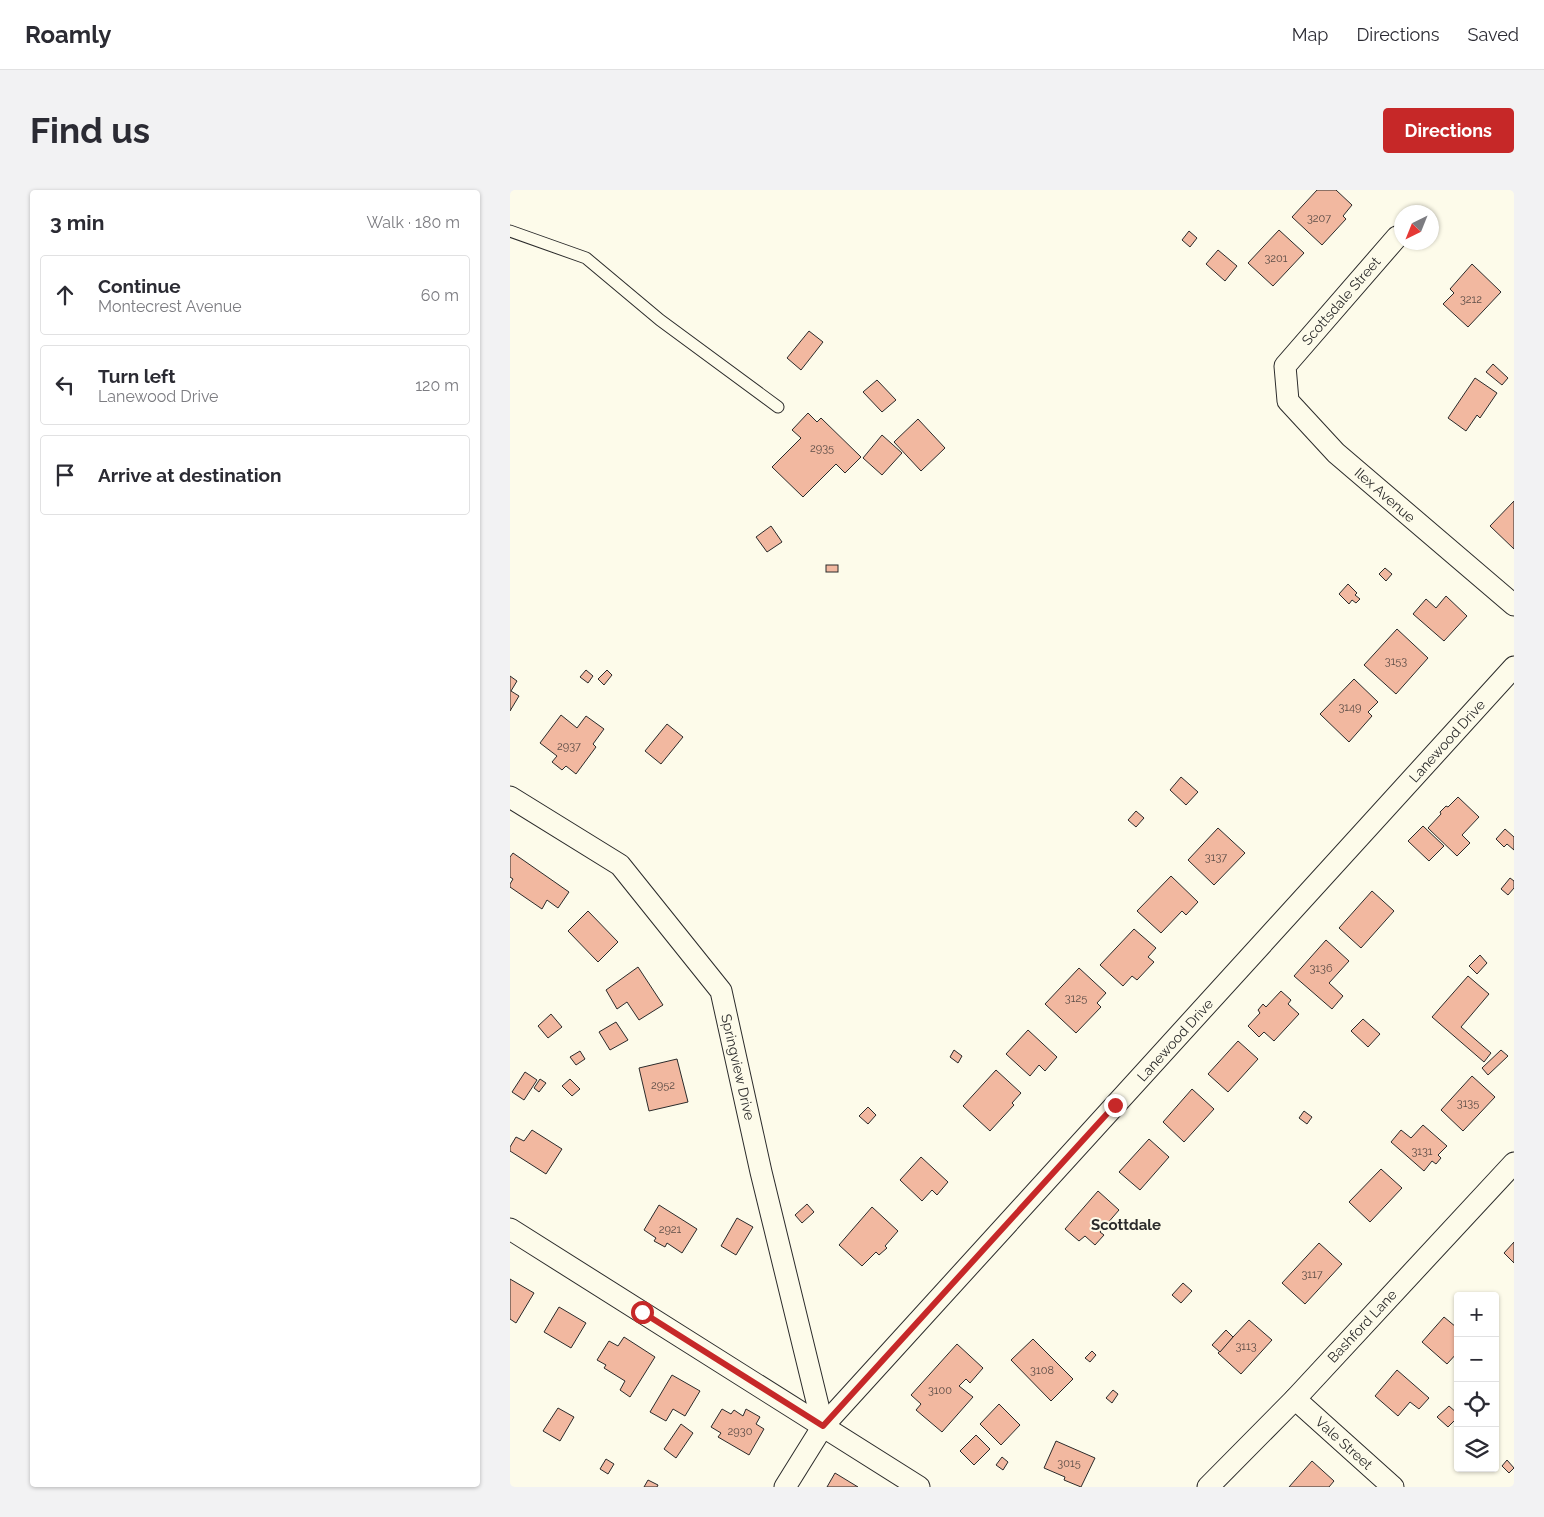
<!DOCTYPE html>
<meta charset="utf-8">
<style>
:root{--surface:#fff;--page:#f2f2f3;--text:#2b2b33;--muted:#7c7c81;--line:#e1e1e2;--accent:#c62828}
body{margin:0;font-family:Raleway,sans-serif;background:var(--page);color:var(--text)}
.controls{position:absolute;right:15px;bottom:15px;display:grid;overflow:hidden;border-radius:5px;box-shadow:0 1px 4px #0004}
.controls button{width:45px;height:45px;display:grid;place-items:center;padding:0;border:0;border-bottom:1px solid var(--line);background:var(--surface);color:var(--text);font:25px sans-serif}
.compass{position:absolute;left:884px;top:15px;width:45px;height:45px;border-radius:50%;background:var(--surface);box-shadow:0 1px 4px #0004;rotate:223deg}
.stop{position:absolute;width:15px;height:15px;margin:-11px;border:4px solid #c62828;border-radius:50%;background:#fff}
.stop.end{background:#c62828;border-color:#fff;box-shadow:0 1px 5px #0008}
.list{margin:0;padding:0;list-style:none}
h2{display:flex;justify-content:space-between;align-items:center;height:65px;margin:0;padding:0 20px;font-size:21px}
h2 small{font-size:16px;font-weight:400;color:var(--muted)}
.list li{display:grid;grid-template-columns:32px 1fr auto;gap:15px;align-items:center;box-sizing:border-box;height:80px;margin:0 10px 10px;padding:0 10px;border:1px solid var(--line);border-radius:5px}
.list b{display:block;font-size:19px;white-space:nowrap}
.list p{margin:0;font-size:16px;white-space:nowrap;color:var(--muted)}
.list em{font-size:16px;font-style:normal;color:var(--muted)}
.icon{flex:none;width:28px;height:28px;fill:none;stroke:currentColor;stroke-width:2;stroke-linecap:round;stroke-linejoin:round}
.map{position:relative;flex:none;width:1004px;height:1297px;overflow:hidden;border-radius:5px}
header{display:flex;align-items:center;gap:30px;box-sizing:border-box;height:70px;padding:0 25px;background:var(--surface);border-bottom:1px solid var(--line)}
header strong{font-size:24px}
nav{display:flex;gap:28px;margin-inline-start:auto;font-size:18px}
.intro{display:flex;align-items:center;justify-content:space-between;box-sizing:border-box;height:120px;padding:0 30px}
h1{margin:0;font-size:35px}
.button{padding:12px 22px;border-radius:5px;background:var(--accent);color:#fff;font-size:18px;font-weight:700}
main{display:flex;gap:30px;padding:0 30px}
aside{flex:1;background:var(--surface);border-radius:5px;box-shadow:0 1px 4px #0004}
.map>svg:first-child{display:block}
.building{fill:#f2b8a0;stroke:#2b2b2b}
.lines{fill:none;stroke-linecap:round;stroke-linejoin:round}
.lane-casing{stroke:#2b2b2b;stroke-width:13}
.street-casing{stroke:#2b2b2b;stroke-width:23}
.lane{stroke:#fdfbea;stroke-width:11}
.street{stroke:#fdfbea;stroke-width:21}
.route{stroke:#c62828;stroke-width:6}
.labels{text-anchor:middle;stroke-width:4;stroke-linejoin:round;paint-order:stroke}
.number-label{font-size:11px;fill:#5d4e48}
.street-label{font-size:14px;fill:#2b2b2b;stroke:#fdfbea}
.neighbourhood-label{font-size:15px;font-weight:bold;fill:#2b2b2b;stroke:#fdfbea}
</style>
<header>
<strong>Roamly</strong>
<nav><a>Map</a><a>Directions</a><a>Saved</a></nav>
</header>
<div class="intro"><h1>Find us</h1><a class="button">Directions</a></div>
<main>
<aside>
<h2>3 min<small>Walk · 180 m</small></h2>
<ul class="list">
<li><svg class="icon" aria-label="ahead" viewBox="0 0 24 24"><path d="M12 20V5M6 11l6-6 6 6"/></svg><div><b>Continue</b><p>Montecrest Avenue</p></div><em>60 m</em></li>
<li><svg class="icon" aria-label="left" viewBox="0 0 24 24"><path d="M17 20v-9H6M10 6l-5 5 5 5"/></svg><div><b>Turn left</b><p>Lanewood Drive</p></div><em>120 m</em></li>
<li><svg class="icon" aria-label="arrive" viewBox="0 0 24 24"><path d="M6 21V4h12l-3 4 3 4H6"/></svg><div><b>Arrive at destination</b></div></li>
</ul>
</aside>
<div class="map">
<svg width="1004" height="1297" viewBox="0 0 1004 1297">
<rect width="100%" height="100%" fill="#fdfbea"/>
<!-- building -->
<g class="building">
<polygon points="807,0 826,0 842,15 833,26 836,29 812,55 782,27"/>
<polygon points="769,40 794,63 763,96 738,73"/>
<polygon points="679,41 687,48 680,57 672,50"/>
<polygon points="708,60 727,76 715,91 696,74"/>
<polygon points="962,74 991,102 958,137 933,114 944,103 940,99"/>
<polygon points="299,141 313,152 291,180 277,168"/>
<polygon points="983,174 998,188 992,195 976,182"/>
<polygon points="965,188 987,203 970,228 967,225 956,241 938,228"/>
<polygon points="367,190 386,210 372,222 353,202"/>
<polygon points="298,223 307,232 311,228 351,267 335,283 326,274 293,307 262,277 291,248 282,240"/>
<polygon points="408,229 435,258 411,281 384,252"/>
<polygon points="372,245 392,263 372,285 353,268"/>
<polygon points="1004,311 1004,359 980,336"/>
<polygon points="261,336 272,352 257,362 246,347"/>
<rect x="316" y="375" width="12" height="7"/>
<polygon points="875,378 882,384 876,391 869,384"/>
<polygon points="838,394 847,403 845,405 850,409 846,413 842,410 839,414 829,404"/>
<polygon points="936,406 957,426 934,451 903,424 916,409 926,418"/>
<polygon points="887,439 918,468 886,504 854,475"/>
<polygon points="76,480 83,486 78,493 70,487"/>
<polygon points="97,480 102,485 94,495 88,489"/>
<polygon points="0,486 7,491 1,501 9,506 0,521"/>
<polygon points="844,489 868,512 858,522 862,526 839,552 810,524"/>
<polygon points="51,525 67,538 76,526 94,539 83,554 86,557 66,584 56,576 52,580 42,572 47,566 30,553"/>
<polygon points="157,534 173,547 151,574 135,561"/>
<polygon points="671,587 688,602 676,615 660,600"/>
<polygon points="948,607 969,627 952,645 960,653 947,666 918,638 931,624 930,622 936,616 938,617"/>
<polygon points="626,621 634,628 626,637 618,630"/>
<polygon points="913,636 934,656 919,671 898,651"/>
<polygon points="708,638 735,663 704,695 678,670"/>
<polygon points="995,639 1004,647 1004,660 997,654 994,657 986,649"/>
<polygon points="3,663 59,702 48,718 37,710 32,719 0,697 0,694 3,689 0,687 0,667"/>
<polygon points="661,686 688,712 676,725 672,721 651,743 627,721"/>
<polygon points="1000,688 1004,691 1004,698 998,705 991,699"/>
<polygon points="862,701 884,721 851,758 829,738"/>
<polygon points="78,721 108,752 88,772 58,741"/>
<polygon points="624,739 646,758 638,767 644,772 627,790 622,786 613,796 590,775"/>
<polygon points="816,750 839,771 819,793 833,806 822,819 784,786"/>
<polygon points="970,765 977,773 967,784 959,776"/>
<polygon points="128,777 153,815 129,830 117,812 107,819 96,800"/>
<polygon points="569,778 596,803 587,813 591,817 566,843 535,814"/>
<polygon points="958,786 979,804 951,837 981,863 974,872 922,827"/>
<polygon points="771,801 781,810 778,814 789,824 764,851 754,842 749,847 738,836 750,823 748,820 753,814 756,817"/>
<polygon points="41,824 52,837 38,848 28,836"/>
<polygon points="853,829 870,844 858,857 841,841"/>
<polygon points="106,832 118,850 100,860 89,842"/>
<polygon points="518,840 547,867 535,881 529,875 520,886 496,864"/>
<polygon points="728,851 748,869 718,902 698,884"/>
<polygon points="444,860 452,866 448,873 440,867"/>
<polygon points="991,860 998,866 978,885 972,878"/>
<polygon points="70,861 75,869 66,875 60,867"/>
<polygon points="167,869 178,912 139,921 129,878"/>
<polygon points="486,880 511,903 502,913 504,915 480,941 453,916"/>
<polygon points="15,882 27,890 14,910 2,902"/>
<polygon points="962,886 985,907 953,941 931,920"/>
<polygon points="30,889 36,893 29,902 24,898"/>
<polygon points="60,889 70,899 62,906 52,896"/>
<polygon points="682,899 704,919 674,952 653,932"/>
<polygon points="358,917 366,925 358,934 349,926"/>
<polygon points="794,921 802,927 797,934 789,928"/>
<polygon points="913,935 937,956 928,965 931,968 926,974 922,971 914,981 881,952 891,940 901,948"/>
<polygon points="22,940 52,959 36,984 0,961 0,957 6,947 14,951"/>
<polygon points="639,949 659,967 630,1000 609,982"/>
<polygon points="411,967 438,992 427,1005 422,1000 412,1011 390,990"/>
<polygon points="871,979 892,998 860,1032 839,1012"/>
<polygon points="588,1001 609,1020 590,1042 594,1045 585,1055 575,1046 569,1051 555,1039"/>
<polygon points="297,1014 304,1022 292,1033 285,1025"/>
<polygon points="149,1015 187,1039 172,1063 157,1053 155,1057 144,1051 146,1048 134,1040"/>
<polygon points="362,1017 388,1041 375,1056 377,1058 369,1065 366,1062 352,1076 329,1055"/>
<polygon points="227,1028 243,1037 226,1065 211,1056"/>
<polygon points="1004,1052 1004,1073 994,1063"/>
<polygon points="809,1053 832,1074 795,1114 772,1093"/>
<polygon points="0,1089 24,1103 6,1133 0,1129"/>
<polygon points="673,1093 682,1101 671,1113 662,1105"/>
<polygon points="49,1117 76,1133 61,1158 34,1142"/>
<polygon points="934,1127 946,1137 948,1135 948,1162 937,1174 912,1152"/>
<polygon points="739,1130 762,1150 731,1184 708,1163"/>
<polygon points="716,1140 723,1147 710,1162 702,1155"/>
<polygon points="114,1147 145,1167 120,1207 110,1200 115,1191 94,1178 96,1175 87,1170 99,1151 108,1156"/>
<polygon points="523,1149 563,1189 541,1211 501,1170"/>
<polygon points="447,1154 473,1178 460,1193 456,1189 449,1196 463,1207 432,1242 406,1220 411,1214 401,1205"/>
<polygon points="582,1161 586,1165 580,1172 575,1168"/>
<polygon points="887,1180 919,1208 909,1219 900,1212 888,1226 865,1206"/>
<polygon points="162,1185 190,1201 175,1226 163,1219 156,1231 140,1222"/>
<polygon points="603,1200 608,1204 602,1213 596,1208"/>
<polygon points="489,1214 510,1235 491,1255 470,1234"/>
<polygon points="939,1216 948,1224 948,1227 938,1237 927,1227"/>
<polygon points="48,1218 64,1227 50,1251 33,1241"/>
<polygon points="212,1219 221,1224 224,1220 233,1226 236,1219 250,1227 246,1234 254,1239 239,1265 208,1247 211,1243 201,1237"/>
<polygon points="171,1234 183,1243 166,1268 154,1259"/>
<polygon points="466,1245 480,1259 464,1275 450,1261"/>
<polygon points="546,1251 585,1268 571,1297 554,1290 555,1287 534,1278"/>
<polygon points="492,1267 498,1272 493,1280 486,1275"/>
<polygon points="96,1269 104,1274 98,1284 90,1279"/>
<polygon points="997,1270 1004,1278 999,1283 992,1276"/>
<polygon points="802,1271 824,1291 819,1297 779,1297"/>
<polygon points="325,1283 348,1297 317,1297"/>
<polygon points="138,1290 148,1295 147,1297 134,1297"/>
</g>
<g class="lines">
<defs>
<polyline id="lane" points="0,41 76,68 150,130 268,217"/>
<g id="street">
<polyline points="887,47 775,176 778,211 826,263 1004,415"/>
<polyline points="0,607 110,675 211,801 251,982 313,1236"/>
<polyline points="0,1039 409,1297"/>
<polyline points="785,1209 883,1297"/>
<polyline points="275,1297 313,1236 1004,477"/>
<polyline points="698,1297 785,1209 1004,973"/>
</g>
</defs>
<!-- lane casing -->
<use href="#lane" class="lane-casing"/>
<!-- street casing -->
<use href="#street" class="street-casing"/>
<!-- lane -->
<use href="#lane" class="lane"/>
<!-- street -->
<use href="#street" class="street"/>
</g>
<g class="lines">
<!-- route -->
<polyline class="route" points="132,1122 313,1236 605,915"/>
</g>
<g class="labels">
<!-- number labels -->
<g class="number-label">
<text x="809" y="32">3207</text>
<text x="766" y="72">3201</text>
<text x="961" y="113">3212</text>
<text x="312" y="262">2935</text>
<text x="886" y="475">3153</text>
<text x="840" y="521">3149</text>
<text x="59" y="560">2937</text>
<text x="706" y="671">3137</text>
<text x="811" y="782">3136</text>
<text x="566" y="812">3125</text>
<text x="153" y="899">2952</text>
<text x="958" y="917">3135</text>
<text x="912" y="965">3131</text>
<text x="160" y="1043">2921</text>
<text x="802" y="1088">3117</text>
<text x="736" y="1160">3113</text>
<text x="532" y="1184">3108</text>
<text x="430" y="1204">3100</text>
<text x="230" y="1245">2930</text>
<text x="559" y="1277">3015</text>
</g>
<!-- street labels -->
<g class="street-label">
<text transform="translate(831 111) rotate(-49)" y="5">Scottsdale Street</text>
<text transform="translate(875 305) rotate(41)" y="5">Ilex Avenue</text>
<text transform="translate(937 551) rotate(-48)" y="5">Lanewood Drive</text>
<text transform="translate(665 850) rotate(-48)" y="5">Lanewood Drive</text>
<text transform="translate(228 877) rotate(77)" y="5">Springview Drive</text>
<text transform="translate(852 1136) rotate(-47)" y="5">Bashford Lane</text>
<text transform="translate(834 1253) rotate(42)" y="5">Vale Street</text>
</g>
<!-- neighbourhood labels -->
<g class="neighbourhood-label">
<text x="616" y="1040">Scottdale</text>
</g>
</g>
</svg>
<div class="controls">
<button>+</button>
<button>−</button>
<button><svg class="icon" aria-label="locate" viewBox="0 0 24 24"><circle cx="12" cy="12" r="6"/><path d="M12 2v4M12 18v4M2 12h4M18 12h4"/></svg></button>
<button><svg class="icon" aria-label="layers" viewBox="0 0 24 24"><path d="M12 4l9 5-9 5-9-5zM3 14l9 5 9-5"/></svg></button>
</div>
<svg class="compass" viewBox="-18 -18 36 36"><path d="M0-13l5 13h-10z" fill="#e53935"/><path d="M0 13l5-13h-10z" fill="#7c7c81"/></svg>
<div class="stop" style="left:132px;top:1122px"></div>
<div class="stop end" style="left:605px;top:915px"></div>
</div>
</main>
